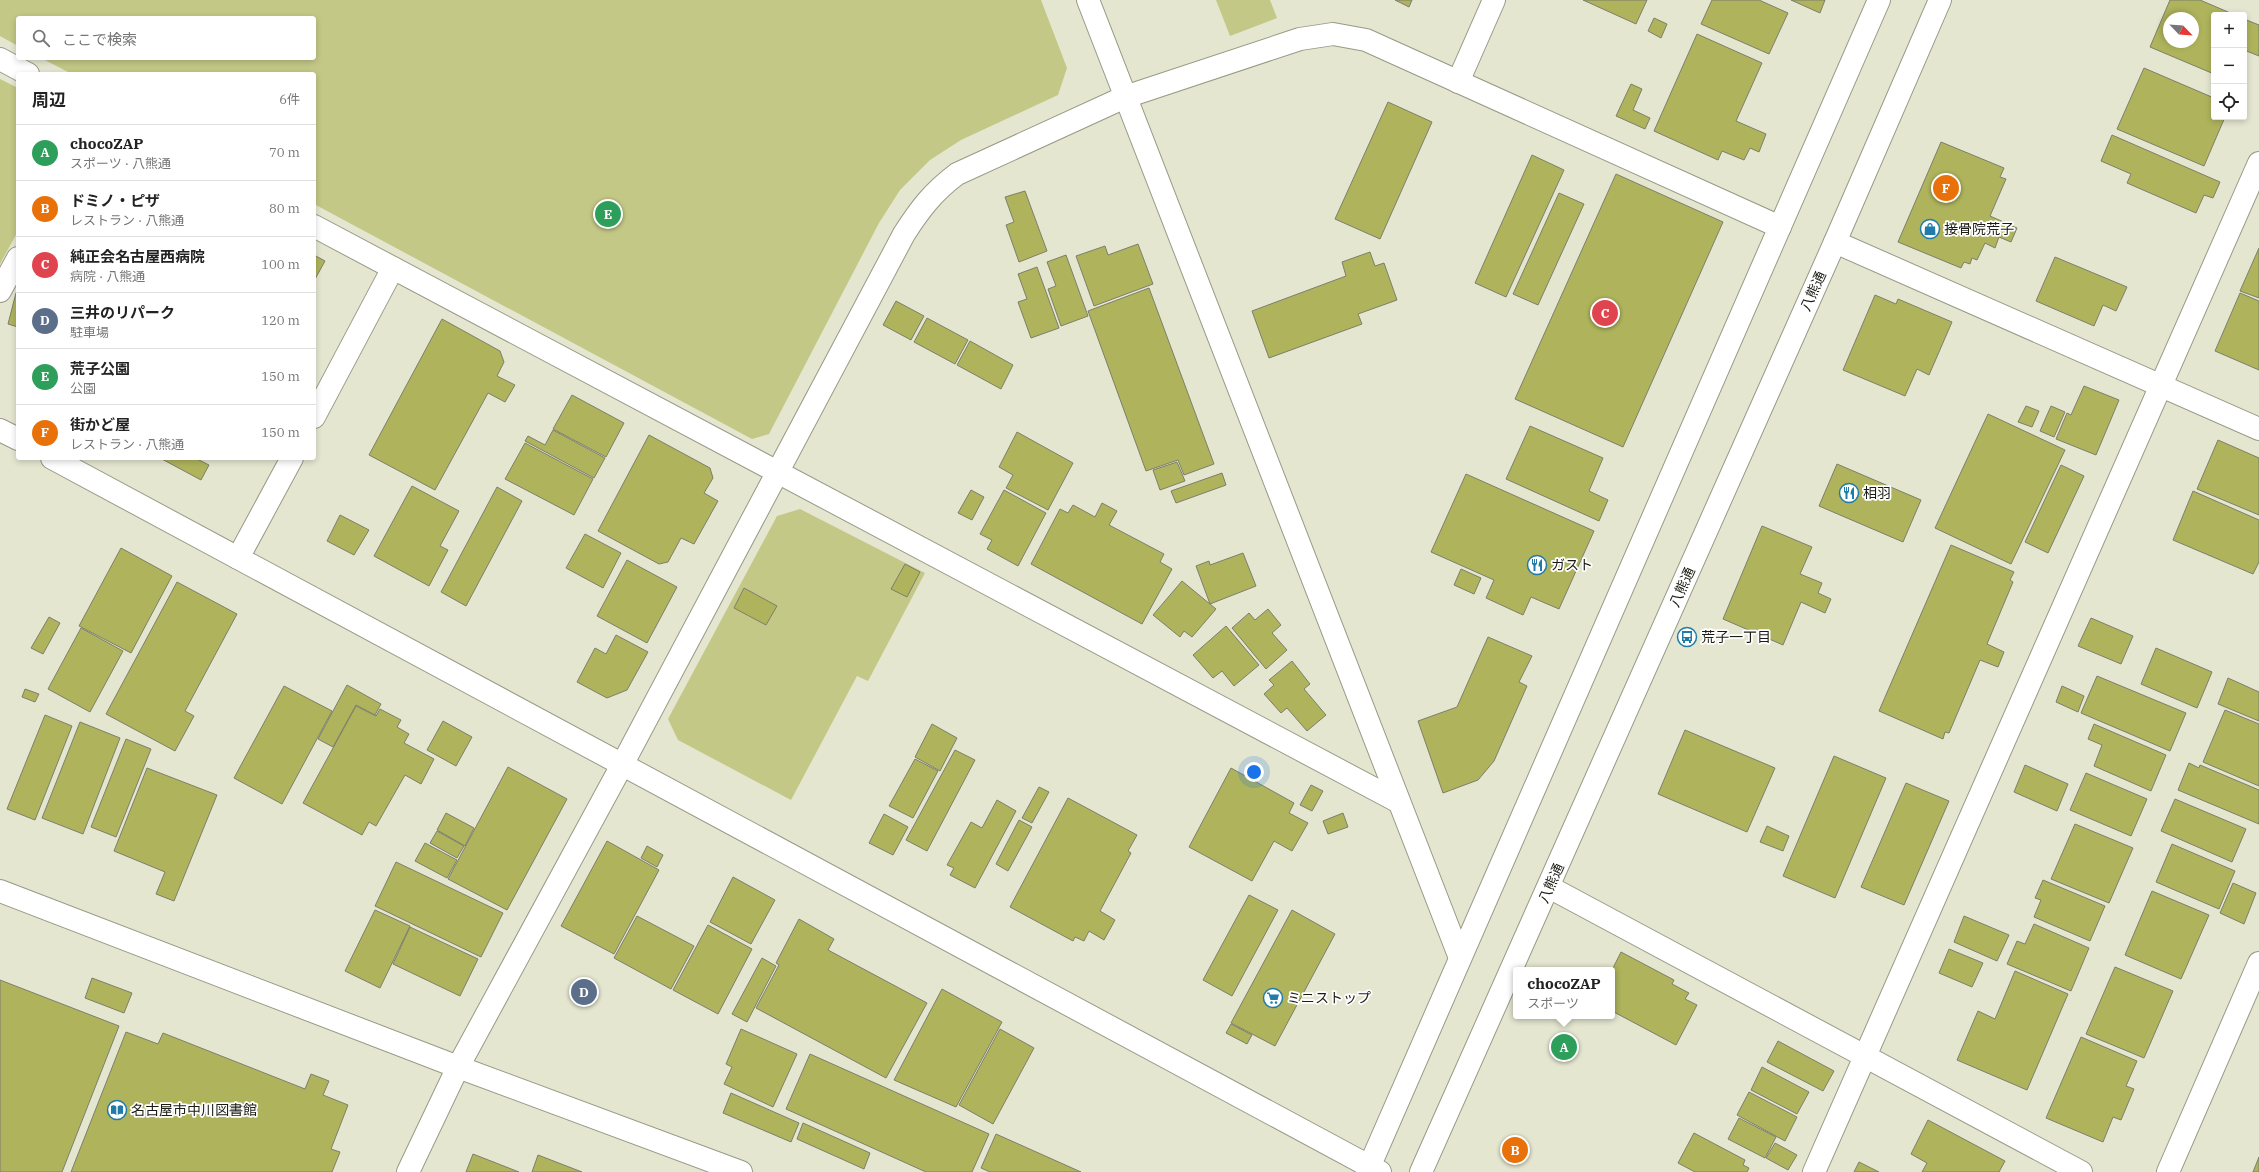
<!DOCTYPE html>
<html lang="ja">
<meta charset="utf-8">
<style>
:root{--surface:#fff;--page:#f2f2f2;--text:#222;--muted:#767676;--line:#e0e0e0;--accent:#ea580c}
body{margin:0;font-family:"IBM Plex Serif","Noto Sans JP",serif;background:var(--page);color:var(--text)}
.controls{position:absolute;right:12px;top:12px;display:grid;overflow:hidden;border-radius:4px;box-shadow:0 2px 6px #0003}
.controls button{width:36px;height:36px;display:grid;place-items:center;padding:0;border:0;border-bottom:1px solid var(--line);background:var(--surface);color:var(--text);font:20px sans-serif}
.compass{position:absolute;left:2163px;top:12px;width:36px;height:36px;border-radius:50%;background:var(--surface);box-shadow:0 2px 6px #0003;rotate:115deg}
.you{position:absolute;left:1254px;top:772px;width:14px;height:14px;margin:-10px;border:3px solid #fff;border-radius:50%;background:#1a73e8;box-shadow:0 0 0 6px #1a73e833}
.badge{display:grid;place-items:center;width:26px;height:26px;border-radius:50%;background:var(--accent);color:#fff;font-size:13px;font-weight:700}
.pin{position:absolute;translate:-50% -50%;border:2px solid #fff;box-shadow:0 1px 4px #0006}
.popup{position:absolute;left:1513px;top:967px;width:102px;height:52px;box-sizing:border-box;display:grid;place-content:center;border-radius:4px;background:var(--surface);filter:drop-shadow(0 1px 3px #0005);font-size:13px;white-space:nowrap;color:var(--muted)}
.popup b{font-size:15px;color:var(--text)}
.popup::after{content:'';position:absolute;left:50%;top:100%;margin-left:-8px;border:8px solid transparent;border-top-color:var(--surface)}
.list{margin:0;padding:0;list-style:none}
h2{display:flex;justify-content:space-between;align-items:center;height:52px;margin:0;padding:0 16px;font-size:17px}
h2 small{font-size:13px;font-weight:400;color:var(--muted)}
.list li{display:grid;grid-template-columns:26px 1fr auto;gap:12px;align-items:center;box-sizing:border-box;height:56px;padding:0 16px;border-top:1px solid var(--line)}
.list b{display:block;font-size:15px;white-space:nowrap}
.list p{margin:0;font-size:13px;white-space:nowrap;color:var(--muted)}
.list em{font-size:13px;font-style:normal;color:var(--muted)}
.icon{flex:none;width:22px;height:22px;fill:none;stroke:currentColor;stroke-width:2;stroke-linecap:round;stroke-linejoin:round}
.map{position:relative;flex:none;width:2259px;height:1172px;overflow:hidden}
.search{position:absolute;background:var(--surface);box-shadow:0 2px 6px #0003;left:16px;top:16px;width:300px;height:44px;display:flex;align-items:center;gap:10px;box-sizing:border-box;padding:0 14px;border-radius:4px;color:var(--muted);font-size:15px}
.panel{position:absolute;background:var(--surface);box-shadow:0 2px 6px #0003;left:16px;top:72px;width:300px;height:388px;border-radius:4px}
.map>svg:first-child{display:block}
.green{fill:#c3c886}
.building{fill:#aeb35c;stroke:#7d7f6b;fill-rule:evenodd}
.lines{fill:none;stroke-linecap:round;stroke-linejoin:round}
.minor-casing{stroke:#989a86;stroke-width:24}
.tertiary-casing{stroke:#989a86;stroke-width:24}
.primary-casing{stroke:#989a86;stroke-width:24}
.minor{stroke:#fff;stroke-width:22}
.tertiary{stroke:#fff;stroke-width:22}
.primary{stroke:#fff;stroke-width:22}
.labels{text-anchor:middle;stroke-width:3.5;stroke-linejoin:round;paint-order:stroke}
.poi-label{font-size:14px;fill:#1b1b14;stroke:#fff;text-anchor:start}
.street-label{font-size:14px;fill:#1b1b14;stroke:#fff}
</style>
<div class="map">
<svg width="2259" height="1172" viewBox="0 0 2259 1172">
<rect width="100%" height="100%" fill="#e4e6d0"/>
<!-- green -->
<g class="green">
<polygon points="0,0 1041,0 1067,68 1058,95 961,140 930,160 900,190 879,223 769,434 752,439 314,204 314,74 72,74 41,58 314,58 314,18 18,18 18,46 0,36"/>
<polygon points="1216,0 1270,0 1277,18 1230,36"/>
<polygon points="0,79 18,88 18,231 0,264"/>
<polygon points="800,509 925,573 868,681 857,676 791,800 678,740 668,719 777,516"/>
</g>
<!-- building -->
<g class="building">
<polygon points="1395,0 1412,0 1409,7"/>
<polygon points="1583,0 1647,0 1636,24"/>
<polygon points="1712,0 1759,0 1788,13 1769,54 1701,24"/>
<polygon points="1791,0 1825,0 1820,13"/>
<path d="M 2170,0 L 2200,0 L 2235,15 L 2214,15 L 2214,74 L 2150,47 ZM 2169,18 L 2193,18 L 2193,42 L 2169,42 Z"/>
<polygon points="1654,18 1667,24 1661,38 1648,31"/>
<polygon points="2244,19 2259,25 2259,56 2244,50"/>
<polygon points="1697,34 1762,63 1736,121 1766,134 1759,152 1750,148 1744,160 1722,151 1718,160 1654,131"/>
<polygon points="2144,68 2214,98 2214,117 2225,117 2204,166 2117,129"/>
<polygon points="1631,84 1642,89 1633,110 1650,118 1645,129 1616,116"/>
<polygon points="1388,102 1432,122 1380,239 1335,219"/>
<polygon points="2112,135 2220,182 2213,198 2204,195 2196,213 2127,183 2131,174 2101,161"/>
<polygon points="1941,142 2004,168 2000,177 2006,179 1990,216 2017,228 2011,242 1999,237 1995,248 1985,243 1977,260 1972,258 1970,264 1964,262 1961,268 1898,242"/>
<polygon points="1532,155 1564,170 1506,297 1475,283"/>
<polygon points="1616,174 1723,222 1623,447 1515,399"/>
<polygon points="1025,191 1047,251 1019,262 1006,225 1014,222 1005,197"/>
<polygon points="1559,193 1584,204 1538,305 1513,294"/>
<polygon points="1138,244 1153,284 1094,306 1076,256 1105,246 1108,255"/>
<polygon points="2259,248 2259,298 2240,291"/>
<polygon points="1370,252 1375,266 1384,263 1397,300 1358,314 1362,324 1269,358 1252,311 1346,276 1342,262"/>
<polygon points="314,255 325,261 314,281"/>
<polygon points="1066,255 1088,316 1061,326 1048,289 1056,286 1047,262"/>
<polygon points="2055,257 2127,287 2116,311 2103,305 2094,326 2036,301"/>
<polygon points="1037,267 1059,328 1031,338 1018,302 1027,299 1018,274"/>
<polygon points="1149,288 1214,464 1184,475 1178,460 1146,471 1088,311"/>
<polygon points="16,293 18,293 18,327 8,324"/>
<polygon points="2240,293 2259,301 2259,370 2215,351"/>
<polygon points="1875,295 1896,304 1898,299 1952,322 1929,375 1917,369 1905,396 1843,370"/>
<polygon points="896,301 924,316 911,340 883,325"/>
<polygon points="927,318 968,340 955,364 914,342"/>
<polygon points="442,319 500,351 504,362 497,376 515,385 505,402 488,393 435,490 369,455"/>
<polygon points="970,341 1013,365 1001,389 957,365"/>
<polygon points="2084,386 2119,400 2096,455 2056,439 2067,413 2071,415"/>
<polygon points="572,395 624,423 606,457 553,429"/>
<polygon points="2026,406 2039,411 2032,427 2018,422"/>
<polygon points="2051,406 2065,412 2054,437 2040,431"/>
<polygon points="1988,414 2065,450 2011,564 1935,528"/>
<polygon points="1530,426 1603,458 1589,491 1608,500 1599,521 1506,479"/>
<polygon points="553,430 605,458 594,478 525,441 528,436 545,445"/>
<polygon points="1017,432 1073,463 1048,510 1006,488 1013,475 999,467"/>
<polygon points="649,435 710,468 713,478 704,493 718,501 694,544 681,538 668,562 659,564 598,531"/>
<polygon points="2218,440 2259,458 2259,515 2197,489"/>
<polygon points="525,443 593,479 574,515 505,479"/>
<polygon points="160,458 195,458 209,465 201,480"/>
<polygon points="1177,462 1185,481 1160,490 1153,470"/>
<polygon points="1837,464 1921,500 1903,542 1819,506"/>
<polygon points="2061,465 2084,476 2048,553 2025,542"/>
<polygon points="1222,473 1226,485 1176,503 1171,491"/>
<polygon points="1466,474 1594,531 1559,609 1531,597 1523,615 1486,598 1494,580 1431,552"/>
<polygon points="412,486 459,511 440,546 448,550 429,586 374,556"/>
<polygon points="497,487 522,501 466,606 441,592"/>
<polygon points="971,490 984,497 972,520 958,513"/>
<polygon points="1004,490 1046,513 1018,566 987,549 992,540 980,534"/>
<polygon points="2193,491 2259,520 2259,562 2253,574 2173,540"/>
<polygon points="1102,503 1117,511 1109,525 1164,554 1160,562 1172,569 1142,624 1031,564 1060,509 1068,513 1073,505 1095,517"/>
<polygon points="340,515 369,530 354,555 327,541"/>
<polygon points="1762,526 1812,547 1800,574 1822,583 1818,593 1831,599 1825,613 1801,602 1783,645 1723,619"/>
<polygon points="585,534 621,553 603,588 566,568"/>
<polygon points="1951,545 2014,572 2010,580 2013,582 1987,644 2004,652 1998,667 1980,660 1949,733 1945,732 1943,739 1879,711"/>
<polygon points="121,548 172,576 131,653 79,626"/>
<polygon points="1243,553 1256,586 1210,604 1196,566 1209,561 1210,565"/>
<polygon points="627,560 677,587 647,643 597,616"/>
<polygon points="905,564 920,572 907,597 891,589"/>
<polygon points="1461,569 1481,578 1474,594 1454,585"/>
<polygon points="1182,581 1216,609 1192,637 1184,631 1180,637 1153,615"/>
<polygon points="177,582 237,614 185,711 194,716 175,751 106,714"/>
<polygon points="744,588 777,606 766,625 734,608"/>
<polygon points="1268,609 1281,625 1272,633 1287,650 1266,669 1232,628 1249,613 1255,620"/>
<polygon points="49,617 60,623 43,654 31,648"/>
<polygon points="2091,618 2133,636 2121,664 2078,646"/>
<polygon points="1226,626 1259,665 1234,686 1222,671 1213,678 1193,655"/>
<polygon points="81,628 123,651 90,712 48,689"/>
<polygon points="616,635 648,652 627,690 607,698 577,682 595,648 606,654"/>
<polygon points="1488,637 1532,656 1519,682 1527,686 1494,761 1478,780 1443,793 1418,721 1457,707"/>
<polygon points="2156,648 2212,672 2197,708 2141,684"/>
<polygon points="1292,661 1310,684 1304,689 1326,715 1307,731 1287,708 1281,713 1264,694 1274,685 1269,680"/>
<polygon points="2097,676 2186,713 2170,751 2081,713"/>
<polygon points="2228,678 2259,692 2259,721 2218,704"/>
<polygon points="347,685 381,704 375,715 356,705 333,747 318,739"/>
<polygon points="284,686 332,711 282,804 234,778"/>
<polygon points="2062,686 2084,696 2078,712 2056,702"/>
<polygon points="25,689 39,694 35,702 22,697"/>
<polygon points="356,706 376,716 380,709 401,720 397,727 409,734 404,743 434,759 421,784 405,775 376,826 369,822 362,835 303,803"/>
<polygon points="2225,710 2259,724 2259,786 2203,762"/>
<polygon points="45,715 72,726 35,820 7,809"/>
<polygon points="443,721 472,737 456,766 427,750"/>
<polygon points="80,722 120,738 83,834 42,818"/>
<polygon points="932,724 957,738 940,771 915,757"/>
<polygon points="2094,724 2166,755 2151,791 2094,766 2102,745 2088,739"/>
<polygon points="1685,730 1775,768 1747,832 1658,794"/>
<polygon points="126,739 151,749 116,837 91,827"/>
<polygon points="955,750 975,760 927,851 906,840"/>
<polygon points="1834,756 1886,778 1835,898 1783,876"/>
<polygon points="915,759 938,771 913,818 889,806"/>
<polygon points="2189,763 2199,768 2200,765 2259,790 2259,824 2178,790"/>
<polygon points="2025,765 2068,784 2057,811 2014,792"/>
<polygon points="508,767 567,799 507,910 448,879"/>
<polygon points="147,768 217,795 174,901 156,894 165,872 114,851"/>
<polygon points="1231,768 1294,803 1289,813 1308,823 1292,851 1274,841 1252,881 1189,847"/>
<polygon points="2086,773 2147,799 2131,836 2070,810"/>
<polygon points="1906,783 1949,801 1904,905 1861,887"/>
<polygon points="1311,785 1323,791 1312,811 1300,805"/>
<polygon points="1039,787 1049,792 1032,823 1022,818"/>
<polygon points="1068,798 1137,835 1128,851 1131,853 1100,911 1115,920 1104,940 1089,931 1084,941 1075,937 1073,941 1010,907"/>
<polygon points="2175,799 2246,829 2232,862 2161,831"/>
<polygon points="997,800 1016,811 975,888 950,875 954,868 947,865 971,822 982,828"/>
<polygon points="446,813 474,828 465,846 437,830"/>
<polygon points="1343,813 1348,827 1328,834 1323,821"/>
<polygon points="884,814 908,827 893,855 869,843"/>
<polygon points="1019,820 1032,827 1008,871 996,864"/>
<polygon points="2075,824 2133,848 2109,903 2051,879"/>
<polygon points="1767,826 1789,836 1783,851 1760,842"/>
<polygon points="437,831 464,846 457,858 430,843"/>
<polygon points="607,841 659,870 614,954 561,926"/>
<polygon points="425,843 457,860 447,878 415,861"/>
<polygon points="2172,844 2235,871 2219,909 2156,882"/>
<polygon points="647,846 663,855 657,867 641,858"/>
<polygon points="396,862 503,913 481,957 375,906"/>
<polygon points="733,877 775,900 751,944 710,922"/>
<polygon points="2043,880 2105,906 2090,941 2034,917 2041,900 2035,898"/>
<polygon points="2233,883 2256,893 2244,924 2220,913"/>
<polygon points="2152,891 2209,915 2181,979 2125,955"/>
<polygon points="1249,895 1278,910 1232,996 1203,980"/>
<polygon points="375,910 410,926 380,988 345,971"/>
<polygon points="1292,910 1335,934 1275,1046 1231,1023"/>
<polygon points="637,916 694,946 671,989 614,958"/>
<polygon points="1964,916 2009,935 1997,961 1954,942"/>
<polygon points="799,919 834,939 828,950 927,1003 886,1078 756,1008 779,965 776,963"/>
<polygon points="2034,924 2089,948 2071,991 2007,964 2017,941 2025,944"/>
<polygon points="708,925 752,949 718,1014 673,990"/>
<polygon points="410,927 478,959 460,996 393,964"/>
<polygon points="1949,949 1983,963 1972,987 1939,973"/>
<polygon points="1621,952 1674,980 1672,984 1689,993 1685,999 1697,1005 1676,1045 1612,1011 1612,970"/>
<polygon points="762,958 776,966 747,1022 732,1014"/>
<polygon points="2115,967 2173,991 2144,1058 2086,1034"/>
<polygon points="2015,971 2068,994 2027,1090 1957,1060 1978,1011 1995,1019"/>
<polygon points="92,978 132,993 124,1013 85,998"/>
<polygon points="0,980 119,1026 62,1172 0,1172"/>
<polygon points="942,989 1002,1022 956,1107 894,1080"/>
<polygon points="1231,1024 1252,1035 1247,1044 1226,1033"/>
<polygon points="741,1029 797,1054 773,1107 724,1084 732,1067 726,1064"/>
<polygon points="1000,1029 1034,1048 993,1124 959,1105"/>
<polygon points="126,1032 158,1044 163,1033 305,1089 311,1074 329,1081 323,1095 348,1105 331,1149 340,1152 332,1172 71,1172"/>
<polygon points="2081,1037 2137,1061 2126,1086 2134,1089 2121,1120 2113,1117 2103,1142 2046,1118"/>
<polygon points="1778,1041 1834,1071 1823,1091 1767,1062"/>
<polygon points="810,1054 989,1134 972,1172 926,1172 786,1109"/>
<polygon points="1762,1067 1809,1092 1797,1114 1751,1090"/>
<polygon points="1749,1092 1797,1117 1785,1141 1737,1115"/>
<polygon points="731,1093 799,1123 791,1142 723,1113"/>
<polygon points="1739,1118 1776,1137 1765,1158 1728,1139"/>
<polygon points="1928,1120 2005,1161 1999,1172 1922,1172 1927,1163 1911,1154"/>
<polygon points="803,1123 870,1153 864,1169 797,1139"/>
<polygon points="1694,1133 1745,1160 1743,1165 1749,1168 1747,1172 1695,1172 1678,1163"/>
<polygon points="996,1134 1081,1172 990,1172 981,1168"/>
<polygon points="1775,1143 1797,1155 1788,1170 1766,1158"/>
<polygon points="473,1154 519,1172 466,1172"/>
<polygon points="538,1155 582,1172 532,1172"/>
<polygon points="2259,1157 2259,1172 2253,1172"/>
<polygon points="1859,1162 1879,1172 1854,1172"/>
</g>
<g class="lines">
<defs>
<g id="minor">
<polyline points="1088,0 1460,958"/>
<polyline points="0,59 28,74"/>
<polyline points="1458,82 1494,0"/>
<polyline points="314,226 1399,802"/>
<polyline points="1835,242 2259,429"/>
<polyline points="0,291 18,258"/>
<polyline points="314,417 393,268"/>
<polyline points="238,558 292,458"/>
<polyline points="1549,887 2081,1172"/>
<path d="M 408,1172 L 458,1067 L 622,765 L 904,234 C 920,209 933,192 957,174 L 1125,97 L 1300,39 L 1333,34 L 1366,40 L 1780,227"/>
<polyline points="1814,1172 2259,163"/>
<polyline points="2168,1172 2259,963"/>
</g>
<g id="tertiary">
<polyline points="0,430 18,439"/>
<polyline points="52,458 1380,1172"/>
<polyline points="0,891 458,1067 741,1172"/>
</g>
<g id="primary">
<polyline points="1367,1172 1879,0"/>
<polyline points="1421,1172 1835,242 1940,0"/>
</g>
</defs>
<!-- minor casing -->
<use href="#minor" class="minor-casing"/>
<!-- tertiary casing -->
<use href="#tertiary" class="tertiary-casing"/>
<!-- primary casing -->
<use href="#primary" class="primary-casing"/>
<!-- minor -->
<use href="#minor" class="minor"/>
<!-- tertiary -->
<use href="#tertiary" class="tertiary"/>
<!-- primary -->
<use href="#primary" class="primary"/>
</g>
<!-- icons -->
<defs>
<symbol id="shop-ring" viewBox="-11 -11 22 22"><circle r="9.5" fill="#fff" stroke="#207ba9" stroke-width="1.5"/><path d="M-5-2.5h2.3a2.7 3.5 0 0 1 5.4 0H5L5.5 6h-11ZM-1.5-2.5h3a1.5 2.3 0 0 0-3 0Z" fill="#207ba9"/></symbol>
<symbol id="restaurant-ring" viewBox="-11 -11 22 22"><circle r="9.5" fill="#fff" stroke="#207ba9" stroke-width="1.5"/><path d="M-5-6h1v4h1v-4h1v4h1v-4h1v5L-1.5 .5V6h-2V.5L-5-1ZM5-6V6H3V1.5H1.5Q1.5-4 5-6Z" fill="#207ba9"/></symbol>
<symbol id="bus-ring" viewBox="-11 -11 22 22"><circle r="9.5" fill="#fff" stroke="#207ba9" stroke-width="1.5"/><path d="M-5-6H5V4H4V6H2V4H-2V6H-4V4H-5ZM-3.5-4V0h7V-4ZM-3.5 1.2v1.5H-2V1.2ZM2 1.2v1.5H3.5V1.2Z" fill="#207ba9"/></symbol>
<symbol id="supermarket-ring" viewBox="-11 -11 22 22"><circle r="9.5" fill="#fff" stroke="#207ba9" stroke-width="1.5"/><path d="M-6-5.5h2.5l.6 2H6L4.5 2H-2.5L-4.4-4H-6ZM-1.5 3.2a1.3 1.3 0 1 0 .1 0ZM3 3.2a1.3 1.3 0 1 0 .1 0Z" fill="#207ba9"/></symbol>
<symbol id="library-ring" viewBox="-11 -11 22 22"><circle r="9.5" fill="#fff" stroke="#207ba9" stroke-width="1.5"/><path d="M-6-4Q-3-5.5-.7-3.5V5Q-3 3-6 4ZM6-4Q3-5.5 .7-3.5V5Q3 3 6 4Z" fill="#207ba9"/></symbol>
</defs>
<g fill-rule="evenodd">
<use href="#shop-ring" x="1919" y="218" width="22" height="22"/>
<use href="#restaurant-ring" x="1838" y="482" width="22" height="22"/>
<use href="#restaurant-ring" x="1526" y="554" width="22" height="22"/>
<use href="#bus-ring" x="1676" y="626" width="22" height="22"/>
<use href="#supermarket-ring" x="1262" y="987" width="22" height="22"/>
<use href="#library-ring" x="106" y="1099" width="22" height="22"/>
</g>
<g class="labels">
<!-- poi labels -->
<g class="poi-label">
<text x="1944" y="234">接骨院荒子</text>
<text x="1863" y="498">相羽</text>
<text x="1551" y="570">ガスト</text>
<text x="1701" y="642">荒子一丁目</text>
<text x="1287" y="1003">ミニストップ</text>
<text x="131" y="1115">名古屋市中川図書館</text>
</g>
<!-- street labels -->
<g class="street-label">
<text transform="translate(1813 291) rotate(-66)" y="5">八熊通</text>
<text transform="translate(1682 587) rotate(-66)" y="5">八熊通</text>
<text transform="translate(1551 883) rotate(-66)" y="5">八熊通</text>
</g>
</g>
</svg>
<div class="controls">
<button>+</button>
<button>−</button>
<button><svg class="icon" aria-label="locate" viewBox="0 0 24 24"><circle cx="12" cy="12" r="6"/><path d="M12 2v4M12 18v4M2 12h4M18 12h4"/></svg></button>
</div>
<svg class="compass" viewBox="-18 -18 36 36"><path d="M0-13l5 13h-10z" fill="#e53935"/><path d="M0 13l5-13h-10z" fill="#767676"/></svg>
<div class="you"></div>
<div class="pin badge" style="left:1564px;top:1047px;background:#2e9e5b">A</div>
<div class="popup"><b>chocoZAP</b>スポーツ</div>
<div class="pin badge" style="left:1515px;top:1150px;background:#e8710a">B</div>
<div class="pin badge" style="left:1605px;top:313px;background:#e0444e">C</div>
<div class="pin badge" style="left:584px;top:992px;background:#5c6f8a">D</div>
<div class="pin badge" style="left:608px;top:214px;background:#2e9e5b">E</div>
<div class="pin badge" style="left:1946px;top:188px;background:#e8710a">F</div>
<div class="search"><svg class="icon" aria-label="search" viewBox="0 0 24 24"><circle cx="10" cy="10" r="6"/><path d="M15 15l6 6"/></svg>ここで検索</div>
<section class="panel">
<h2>周辺<small>6件</small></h2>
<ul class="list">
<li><span class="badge" style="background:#2e9e5b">A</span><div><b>chocoZAP</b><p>スポーツ · 八熊通</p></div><em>70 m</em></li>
<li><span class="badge" style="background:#e8710a">B</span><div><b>ドミノ・ピザ</b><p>レストラン · 八熊通</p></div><em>80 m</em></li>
<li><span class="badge" style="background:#e0444e">C</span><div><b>純正会名古屋西病院</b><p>病院 · 八熊通</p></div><em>100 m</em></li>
<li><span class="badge" style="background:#5c6f8a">D</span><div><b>三井のリパーク</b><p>駐車場</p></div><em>120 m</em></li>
<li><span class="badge" style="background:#2e9e5b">E</span><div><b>荒子公園</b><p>公園</p></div><em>150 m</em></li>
<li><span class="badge" style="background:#e8710a">F</span><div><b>街かど屋</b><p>レストラン · 八熊通</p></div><em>150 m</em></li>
</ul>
</section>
</div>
